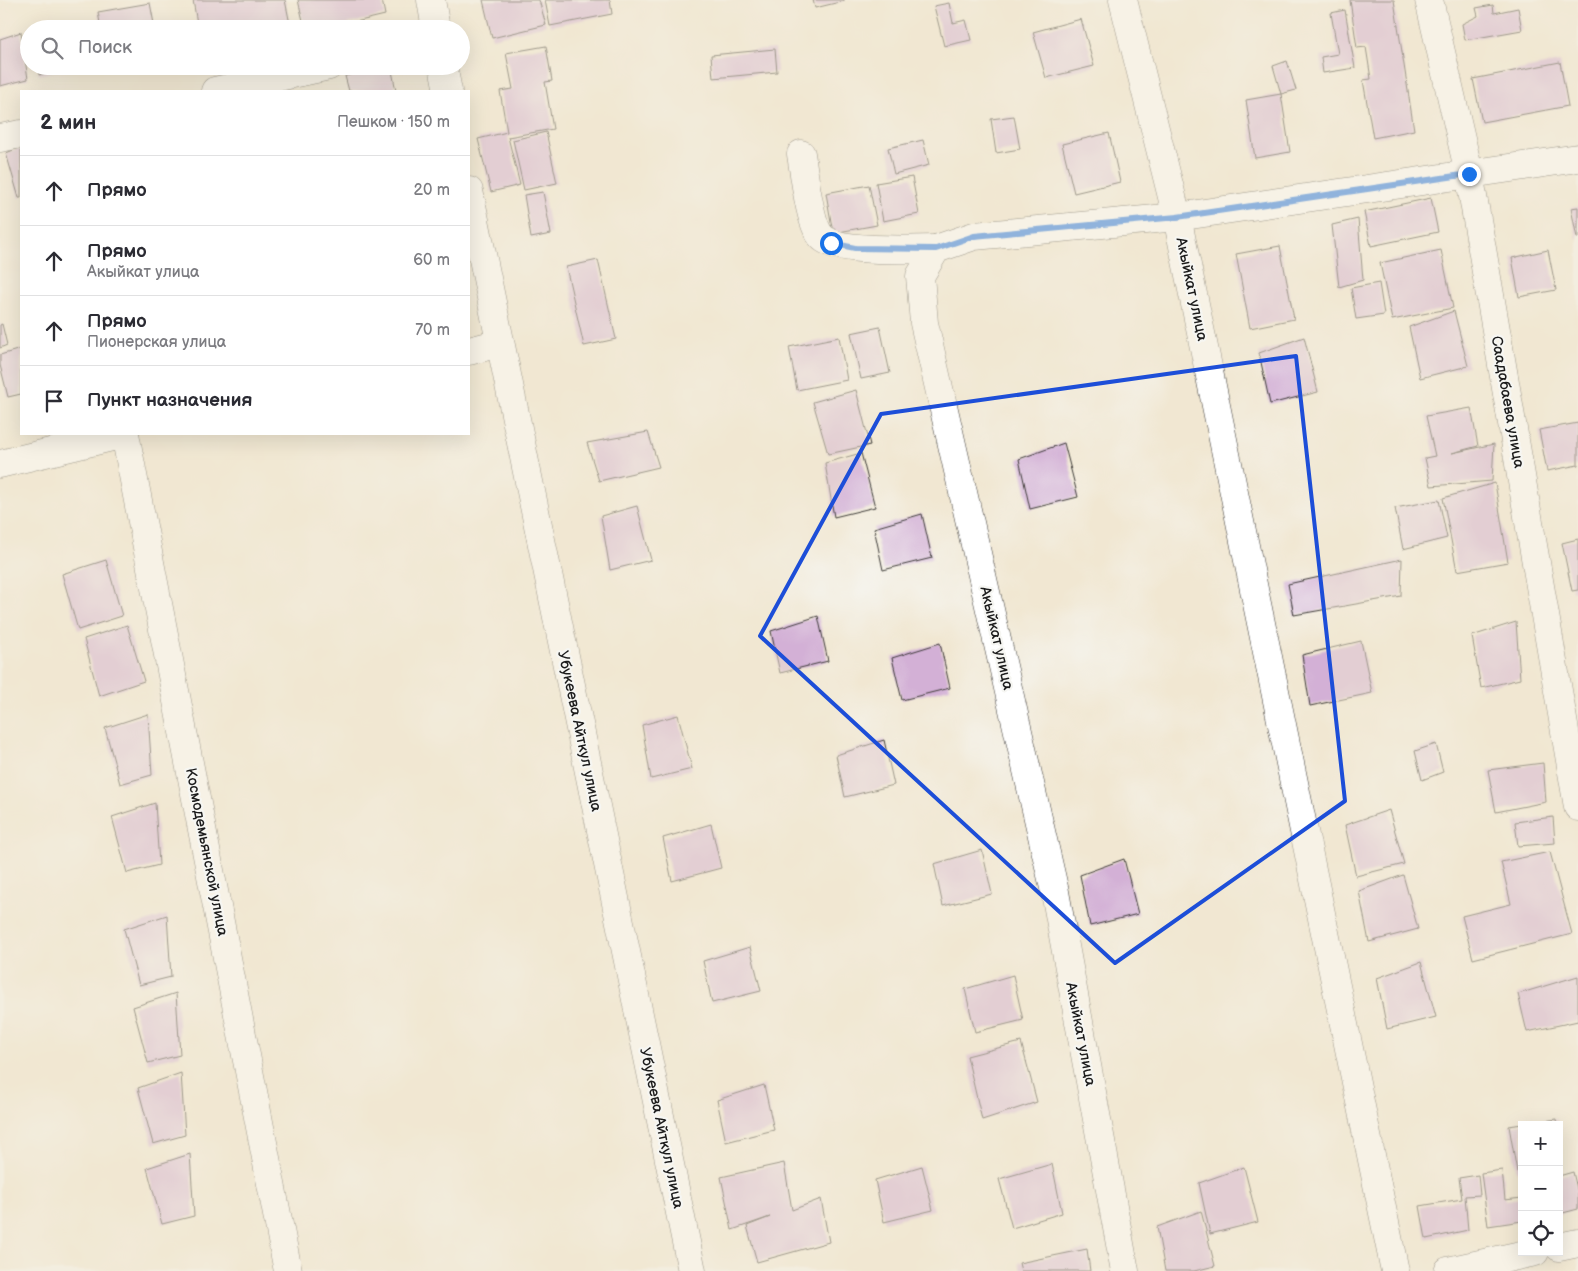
<!DOCTYPE html>
<html lang="ru">
<meta charset="utf-8">
<style>
:root{--surface:#fff;--page:#f7f7f7;--text:#2b2b33;--muted:#7c7c81;--line:#e1e1e2}
body{margin:0;font-family:"Balsamiq Sans",sans-serif;background:var(--page);color:var(--text)}
.controls{position:absolute;right:15px;bottom:15px;display:grid;overflow:hidden;border-radius:0px;box-shadow:0 5px 20px #0002}
.controls button{width:45px;height:45px;display:grid;place-items:center;padding:0;border:0;border-bottom:1px solid var(--line);background:var(--surface);color:var(--text);font:25px sans-serif}
.stop{position:absolute;width:15px;height:15px;margin:-11px;border:4px solid #1a73e8;border-radius:50%;background:#fff}
.stop.end{background:#1a73e8;border-color:#fff;box-shadow:0 1px 5px #0008}
.list{margin:0;padding:0;list-style:none}
h2{display:flex;justify-content:space-between;align-items:center;height:65px;margin:0;padding:0 20px;font-size:21px}
h2 small{font-size:16px;font-weight:400;color:var(--muted)}
.list li{display:grid;grid-template-columns:32px 1fr auto;gap:15px;align-items:center;box-sizing:border-box;height:70px;padding:0 20px;border-top:1px solid var(--line)}
.list b{display:block;font-size:19px;white-space:nowrap}
.list p{margin:0;font-size:16px;white-space:nowrap;color:var(--muted)}
.list em{font-size:16px;font-style:normal;color:var(--muted)}
.icon{flex:none;width:28px;height:28px;fill:none;stroke:currentColor;stroke-width:2;stroke-linecap:round;stroke-linejoin:round}
.map{position:relative;flex:none;width:1578px;height:1271px;overflow:hidden}
.search{position:absolute;background:var(--surface);box-shadow:0 5px 20px #0002;left:20px;top:20px;width:450px;height:55px;display:flex;align-items:center;gap:12px;box-sizing:border-box;padding:0 18px;border-radius:28px;color:var(--muted);font-size:19px}
.panel{position:absolute;background:var(--surface);box-shadow:0 5px 20px #0002;left:20px;top:90px;width:450px;height:345px;border-radius:0px}
.map>svg:first-child{display:block}
.building{fill:#d3b0d6}
.lines{fill:none;stroke-linecap:round;stroke-linejoin:round}
.minor-casing{stroke:#3c3a37;stroke-width:29}
.minor{stroke:#fff;stroke-width:28}
.route{stroke:#1a73e8;stroke-width:6}
.marked{fill:none;stroke:#1d4ed8;stroke-width:4;stroke-linejoin:round}
.labels{text-anchor:middle;stroke-width:4.5;stroke-linejoin:round;paint-order:stroke}
.street-label{font-size:15px;fill:#1c1c1c;stroke:#f6f6f2}
</style>
<div class="map">
<svg width="1578" height="1271" viewBox="0 0 1578 1271">
<rect width="100%" height="100%" fill="#f6f6f2"/>
<filter id="ink" filterUnits="userSpaceOnUse"><feTurbulence type="fractalNoise" baseFrequency=".02" numOctaves="2"/><feDisplacementMap in="SourceGraphic" scale="10" xChannelSelector="R" yChannelSelector="G"/><feConvolveMatrix kernelMatrix="1 2 1 2 8 2 1 2 1" color-interpolation-filters="sRGB"/></filter>
<filter id="wash" filterUnits="userSpaceOnUse"><feTurbulence type="fractalNoise" baseFrequency=".0096" numOctaves="4" result="noise"/><feDisplacementMap in="SourceGraphic" scale="20" xChannelSelector="R" yChannelSelector="G"/><feGaussianBlur stdDeviation="1.12" result="paint"/><feColorMatrix in="noise" values="0 0 0 0 0 0 0 0 0 0 0 0 0 0 0 0 0 1.4 0 .05"/><feComposite in="paint" operator="in"/></filter>
<g filter="url(#wash)">
<rect width="100%" height="100%" fill="#f1e7d2"/>
<g id="blocks">
<!-- building -->
<g class="building">
<polygon points="193,0 285,0 291,29 198,29"/>
<polygon points="298,0 382,0 385,15 326,29 305,29"/>
<polygon points="483,0 539,0 546,25 492,38"/>
<polygon points="545,0 610,0 612,14 550,26"/>
<polygon points="813,0 844,0 844,1 815,8"/>
<polygon points="1350,0 1394,0 1414,130 1373,138 1363,80 1371,79 1366,47 1357,48"/>
<polygon points="150,3 155,29 101,29 98,12"/>
<polygon points="949,3 953,23 966,20 971,40 944,46 934,6"/>
<polygon points="1493,5 1494,13 1518,8 1522,30 1465,40 1462,24 1478,16 1476,8"/>
<polygon points="1345,10 1355,68 1323,73 1321,57 1338,54 1331,13"/>
<polygon points="1081,19 1094,66 1046,78 1033,32"/>
<polygon points="55,24 56,29 41,29 41,28"/>
<polygon points="21,32 28,79 0,86 0,39"/>
<polygon points="546,46 552,81 545,82 553,129 508,137 520,185 491,192 478,139 507,132 500,91 513,89 506,53"/>
<polygon points="775,49 777,72 713,78 711,55"/>
<polygon points="1287,61 1296,90 1281,94 1273,66"/>
<polygon points="1560,62 1568,106 1482,122 1473,79"/>
<polygon points="38,66 63,66 63,69 39,75"/>
<polygon points="389,66 391,66 396,91 349,91 345,76"/>
<polygon points="1281,94 1290,152 1255,158 1246,100"/>
<polygon points="1014,116 1020,149 996,153 991,119"/>
<polygon points="546,132 557,183 524,190 513,140"/>
<polygon points="1109,133 1120,182 1074,193 1062,144"/>
<polygon points="923,140 929,165 894,174 888,148"/>
<polygon points="21,147 21,198 19,198 6,153"/>
<polygon points="912,177 919,214 883,221 876,183"/>
<polygon points="869,185 877,225 833,233 826,193"/>
<polygon points="543,192 551,234 531,238 524,195"/>
<polygon points="1431,198 1438,232 1371,246 1364,212"/>
<polygon points="1578,207 1578,238 1577,238 1571,208"/>
<polygon points="1358,219 1363,280 1339,287 1332,225"/>
<polygon points="1280,246 1294,319 1250,328 1236,254"/>
<polygon points="1441,250 1453,308 1392,320 1380,263"/>
<polygon points="1548,250 1556,290 1519,297 1512,258"/>
<polygon points="598,260 616,339 584,346 566,267"/>
<polygon points="1379,283 1384,315 1356,319 1351,288"/>
<polygon points="1454,311 1468,366 1420,378 1409,327"/>
<polygon points="2,324 7,345 0,348 0,325"/>
<polygon points="880,327 890,373 861,379 851,333"/>
<polygon points="839,337 847,380 797,390 789,347"/>
<polygon points="1304,337 1318,392 1270,404 1259,353"/>
<polygon points="21,349 21,394 8,397 0,365 0,355"/>
<polygon points="856,390 870,445 828,454 813,402"/>
<polygon points="1471,408 1478,446 1452,453 1494,444 1492,481 1431,486 1425,458 1435,456 1426,416"/>
<polygon points="1578,423 1578,465 1547,471 1539,430"/>
<polygon points="648,432 659,467 599,481 587,443"/>
<polygon points="1064,443 1078,497 1030,509 1019,459"/>
<polygon points="861,453 875,507 834,517 825,463"/>
<polygon points="1495,483 1508,562 1457,571 1443,498"/>
<polygon points="1439,500 1447,538 1403,549 1395,508"/>
<polygon points="637,506 651,560 610,570 601,516"/>
<polygon points="922,514 932,558 883,570 874,528"/>
<polygon points="1578,539 1578,590 1572,591 1562,543"/>
<polygon points="1402,559 1401,596 1294,615 1288,584"/>
<polygon points="106,560 122,616 78,630 62,574"/>
<polygon points="818,616 828,661 780,673 771,631"/>
<polygon points="1516,622 1520,679 1481,688 1472,636"/>
<polygon points="127,625 144,681 99,696 84,639"/>
<polygon points="1361,641 1372,693 1310,706 1302,655"/>
<polygon points="940,643 950,688 902,700 892,658"/>
<polygon points="148,714 152,775 120,784 105,728"/>
<polygon points="678,715 692,769 651,779 642,725"/>
<polygon points="884,740 894,785 845,797 836,755"/>
<polygon points="1436,744 1443,772 1422,780 1415,751"/>
<polygon points="1543,763 1546,802 1496,812 1488,770"/>
<polygon points="155,803 159,865 127,873 112,817"/>
<polygon points="1389,810 1404,864 1356,876 1345,825"/>
<polygon points="1553,817 1555,843 1518,846 1515,822"/>
<polygon points="711,824 721,868 672,881 663,838"/>
<polygon points="982,850 992,894 943,906 934,864"/>
<polygon points="1550,852 1572,934 1473,959 1462,916 1511,904 1501,862"/>
<polygon points="1124,859 1138,914 1090,926 1080,875"/>
<polygon points="1403,875 1418,929 1369,942 1359,891"/>
<polygon points="167,915 171,977 139,985 124,929"/>
<polygon points="750,947 761,991 712,1003 703,961"/>
<polygon points="1421,962 1436,1017 1387,1029 1377,978"/>
<polygon points="1013,975 1023,1020 975,1032 965,989"/>
<polygon points="1578,976 1578,1021 1527,1032 1518,994"/>
<polygon points="176,993 180,1055 148,1063 133,1007"/>
<polygon points="1021,1042 1037,1102 982,1120 967,1056"/>
<polygon points="181,1073 185,1135 153,1144 138,1088"/>
<polygon points="764,1085 774,1130 726,1142 717,1100"/>
<polygon points="1557,1119 1558,1125 1524,1125 1524,1124"/>
<polygon points="1522,1124 1522,1172 1517,1172 1509,1126"/>
<polygon points="190,1154 194,1216 162,1224 147,1168"/>
<polygon points="784,1163 792,1210 821,1199 829,1242 757,1262 747,1226 770,1217 732,1230 721,1177"/>
<polygon points="1052,1164 1062,1213 1012,1228 999,1179"/>
<polygon points="922,1166 933,1210 884,1222 875,1180"/>
<polygon points="1244,1167 1258,1222 1210,1234 1199,1183"/>
<polygon points="1502,1170 1505,1200 1522,1198 1522,1221 1488,1226 1481,1173"/>
<polygon points="1573,1172 1578,1193 1578,1209 1559,1214 1559,1176"/>
<polygon points="1478,1175 1480,1195 1465,1196 1468,1230 1426,1239 1420,1206 1462,1199 1459,1178"/>
<polygon points="1201,1211 1215,1266 1194,1271 1165,1271 1157,1227"/>
<polygon points="1087,1249 1090,1271 1021,1271 1019,1263"/>
</g>
</g>
</g>
<g filter="url(#ink)">
<use href="#blocks" fill-opacity="0" stroke="#3c3a37" stroke-width="1"/>
<g class="lines">
<defs>
<g id="minor">
<polyline points="431,0 436,29"/>
<polyline points="1123,0 1177,217 1395,1271"/>
<polyline points="1429,0 1469,173 1578,807"/>
<polyline points="443,66 448,91"/>
<polyline points="215,91 329,66"/>
<polyline points="0,138 21,134"/>
<path d="M 801,154 C 804,172 810,228 823,238 C 839,253 912,249 936,249"/>
<polyline points="469,191 692,1271"/>
<polyline points="469,351 500,343"/>
<polyline points="125,434 288,1271"/>
<polyline points="0,464 125,434"/>
<polyline points="1559,1247 1578,1243"/>
<polyline points="1125,1271 1055,892 924,323 920,276 936,249 974,236 1177,217 1578,158"/>
<polyline points="1448,1271 1535,1252"/>
</g>
</defs>
<!-- minor casing -->
<use href="#minor" class="minor-casing"/>
<!-- minor -->
<use href="#minor" class="minor"/>
</g>
</g>
<g class="lines" filter="url(#ink)">
<!-- route -->
<polyline class="route" points="831,243 855,248 936,249 974,236 1177,217 1469,174"/>
</g>
<!-- marked area -->
<path d="M0 0H1578V1271H0ZM 1296,356 L 1345,801 L 1115,963 L 760,636 L 881,414 Z" fill="#f1e7d2" fill-opacity=".55" fill-rule="evenodd"/>
<path class="marked" d="M 1296,356 L 1345,801 L 1115,963 L 760,636 L 881,414 Z"/>
<g class="labels">
<!-- street labels -->
<g class="street-label">
<text transform="translate(1192 289) rotate(78)" y="5">Акыйкат улица</text>
<text transform="translate(1508 402) rotate(80)" y="5">Саадабаева улица</text>
<text transform="translate(997 638) rotate(77)" y="5">Акыйкат улица</text>
<text transform="translate(580 731) rotate(78)" y="5">Убукеева Айткул улица</text>
<text transform="translate(207 852) rotate(79)" y="5">Космодемьянской улица</text>
<text transform="translate(1081 1034) rotate(79)" y="5">Акыйкат улица</text>
<text transform="translate(662 1128) rotate(78)" y="5">Убукеева Айткул улица</text>
</g>
</g>
</svg>
<div class="controls">
<button>+</button>
<button>−</button>
<button><svg class="icon" aria-label="locate" viewBox="0 0 24 24"><circle cx="12" cy="12" r="6"/><path d="M12 2v4M12 18v4M2 12h4M18 12h4"/></svg></button>
</div>
<div class="stop" style="left:831px;top:243px"></div>
<div class="stop end" style="left:1469px;top:174px"></div>
<div class="search"><svg class="icon" aria-label="search" viewBox="0 0 24 24"><circle cx="10" cy="10" r="6"/><path d="M15 15l6 6"/></svg>Поиск</div>
<section class="panel">
<h2>2 мин<small>Пешком · 150 m</small></h2>
<ul class="list">
<li><svg class="icon" aria-label="ahead" viewBox="0 0 24 24"><path d="M12 20V5M6 11l6-6 6 6"/></svg><div><b>Прямо</b></div><em>20 m</em></li>
<li><svg class="icon" aria-label="ahead" viewBox="0 0 24 24"><path d="M12 20V5M6 11l6-6 6 6"/></svg><div><b>Прямо</b><p>Акыйкат улица</p></div><em>60 m</em></li>
<li><svg class="icon" aria-label="ahead" viewBox="0 0 24 24"><path d="M12 20V5M6 11l6-6 6 6"/></svg><div><b>Прямо</b><p>Пионерская улица</p></div><em>70 m</em></li>
<li><svg class="icon" aria-label="arrive" viewBox="0 0 24 24"><path d="M6 21V4h12l-3 4 3 4H6"/></svg><div><b>Пункт назначения</b></div></li>
</ul>
</section>
</div>
